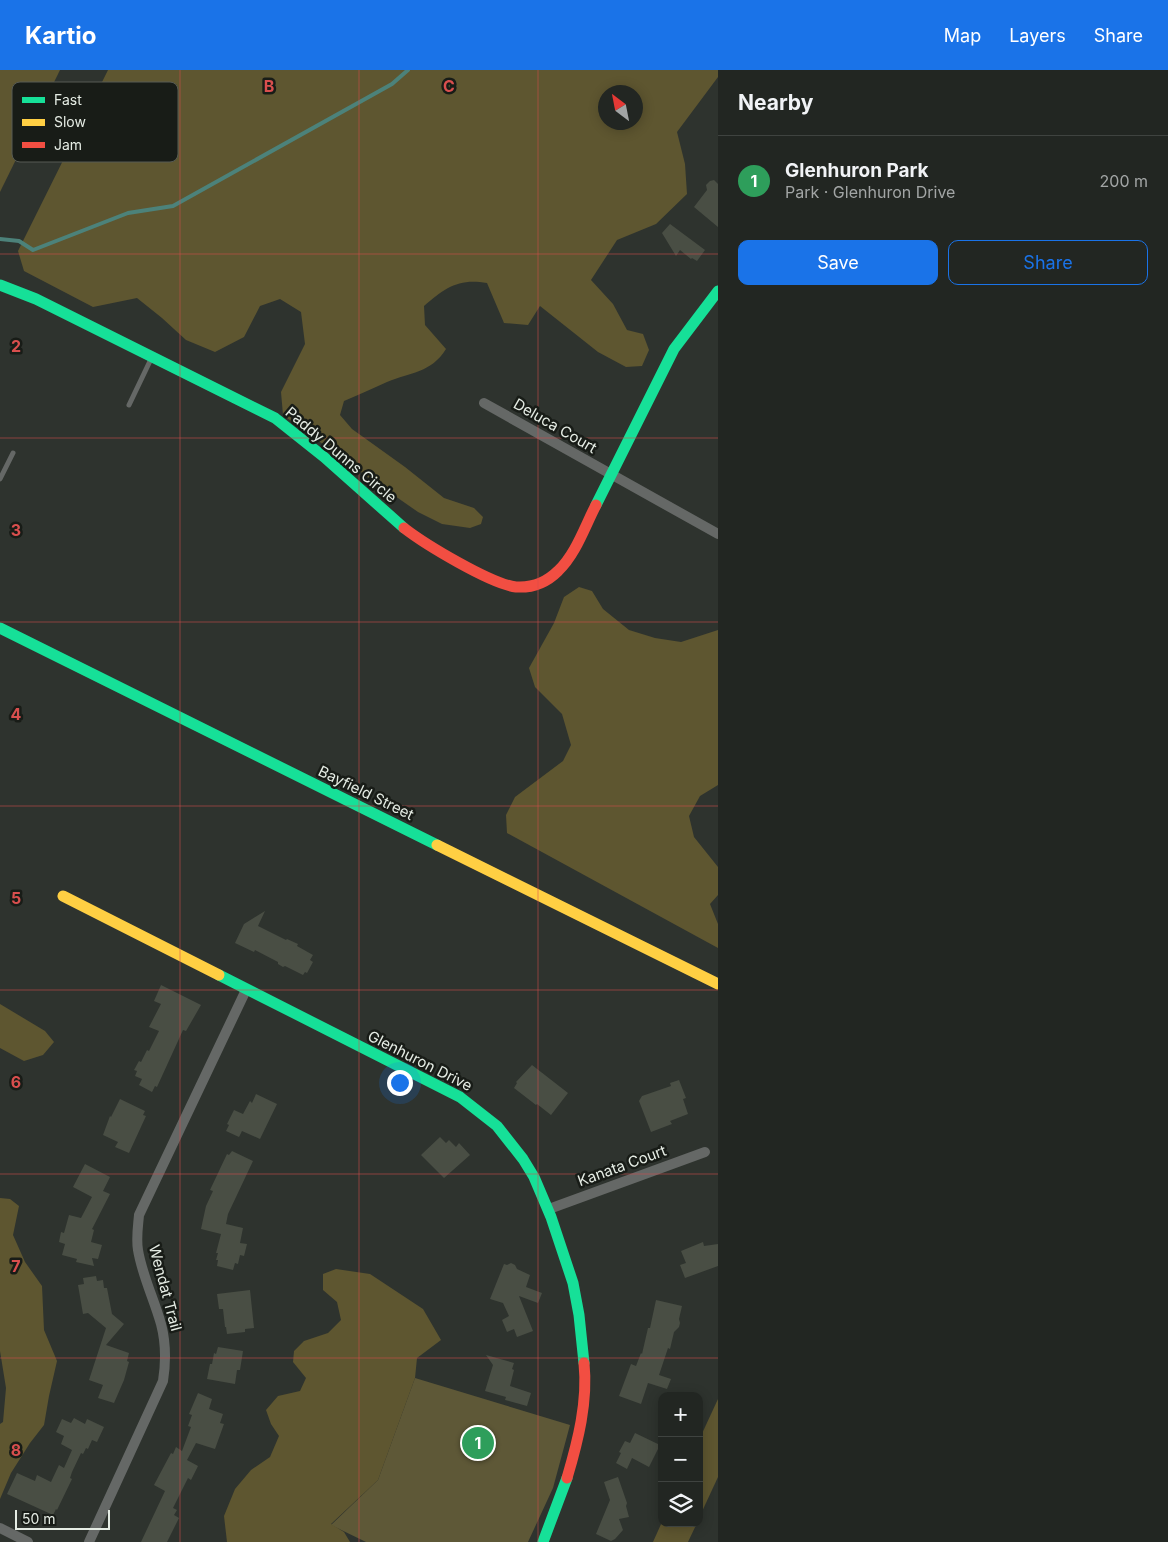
<!DOCTYPE html>
<meta charset="utf-8">
<style>
:root{--surface:#222622;--page:#2a2e2a;--text:#f1f3f6;--muted:#a2a5a5;--line:#3f4340;--accent:#1a73e8}
body{margin:0;font-family:Inter,sans-serif;background:var(--page);color:var(--text)}
.controls{position:absolute;right:15px;bottom:15px;display:grid;overflow:hidden;border-radius:10px;box-shadow:0 2px 12px #0003}
.controls button{width:45px;height:45px;display:grid;place-items:center;padding:0;border:0;border-bottom:1px solid var(--line);background:var(--surface);color:var(--text);font:25px sans-serif}
.compass{position:absolute;left:598px;top:15px;width:45px;height:45px;border-radius:50%;background:var(--surface);box-shadow:0 2px 12px #0003;rotate:328deg}
.scale{position:absolute;left:15px;bottom:12px;width:95px;box-sizing:border-box;padding-left:5px;border:2px solid #e5ece4;border-top:0;font-size:14px;line-height:18px;white-space:nowrap;color:#e5ece4;-webkit-text-stroke:4px #181c17;paint-order:stroke}
.you{position:absolute;left:399px;top:1012px;width:18px;height:18px;margin:-12px;border:4px solid #fff;border-radius:50%;background:#1a73e8;box-shadow:0 0 0 8px #1a73e833}
.badge{display:grid;place-items:center;width:32px;height:32px;border-radius:50%;background:var(--accent);color:#fff;font-size:16px;font-weight:700}
.pin{position:absolute;translate:-50% -50%;border:2px solid #fff;box-shadow:0 1px 5px #0006}
.list{margin:0;padding:0;list-style:none}
h2{display:flex;justify-content:space-between;align-items:center;height:65px;margin:0;padding:0 20px;font-size:21px}
h2 small{font-size:16px;font-weight:400;color:var(--muted)}
.list li{display:grid;grid-template-columns:32px 1fr auto;gap:15px;align-items:center;box-sizing:border-box;height:90px;padding:0 20px;border-top:1px solid var(--line)}
.list b{display:block;font-size:19px;white-space:nowrap}
.list p{margin:0;font-size:16px;white-space:nowrap;color:var(--muted)}
.list em{font-size:16px;font-style:normal;color:var(--muted)}
.actions{display:flex;gap:10px;padding:15px 20px}
.actions a{flex:1;padding:11px 0;border:1px solid var(--accent);border-radius:10px;text-align:center;font-size:18px;color:var(--accent)}
.actions .main{background:var(--accent);color:#fff}
.icon{flex:none;width:28px;height:28px;fill:none;stroke:currentColor;stroke-width:2;stroke-linecap:round;stroke-linejoin:round}
.map{position:relative;flex:none;width:718px;height:1472px;overflow:hidden}
header{display:flex;align-items:center;gap:30px;box-sizing:border-box;height:70px;padding:0 25px;background:var(--accent);color:#fff}
header strong{font-size:24px}
nav{display:flex;gap:28px;margin-inline-start:auto;font-size:18px}
main{display:flex}
aside{flex:1;background:var(--surface)}
.map>svg:first-child{display:block}
.green{fill:#5e5837}
.forest{fill:#5e5630;fill-rule:evenodd}
.lines{fill:none;stroke-linecap:round;stroke-linejoin:round}
.stream{stroke:#4c827a;stroke-width:4}
.building{fill:#494e44}
.lane{stroke:#656866;stroke-width:5}
.street{stroke:#656866;stroke-width:10}
.fast{stroke:#16e098;stroke-width:11}
.slow{stroke:#ffcf43;stroke-width:11}
.jam{stroke:#f24e42;stroke-width:11}
.grid{fill:none;stroke:#d94f4e;stroke-width:1;stroke-opacity:0.55}
.labels{text-anchor:middle;stroke-width:5;stroke-linejoin:round;paint-order:stroke}
.street-label{font-size:15px;fill:#e5ece4;stroke:#181c17}
.key{fill:#181c17;stroke:#565a54;stroke-width:1}
.key-label{font-size:14px;fill:#e5ece4}
.grid-label{font-size:16px;text-anchor:middle;font-weight:bold;fill:#d94f4e;stroke:#181c17;stroke-width:5;stroke-linejoin:round;paint-order:stroke}
</style>
<header>
<strong>Kartio</strong>
<nav><a>Map</a><a>Layers</a><a>Share</a></nav>
</header>
<main>
<div class="map">
<svg width="718" height="1472" viewBox="0 0 718 1472">
<rect width="100%" height="100%" fill="#2e332e"/>
<!-- green -->
<polygon class="green" points="415,1308 570,1355 553,1418 528,1472 366,1472 331,1455 378,1410"/>
<!-- forest -->
<g class="forest">
<polygon points="0,0 60,0 0,122"/>
<path d="M 108,0 L 718,0 L 718,7 L 677,62 L 685,94 L 687,124 L 656,154 L 617,170 L 591,210 L 613,234 L 627,260 L 643,264 L 649,280 L 642,296 L 626,297 L 598,282 L 540,236 L 528,255 L 504,253 L 487,213 C 458,208 445,218 424,236 L 425,255 L 446,279 C 431,303 411,302 387,312 C 373,318 359,325 344,331 L 340,345 L 352,359 L 405,397 L 444,428 L 474,438 L 483,447 L 481,454 L 470,458 L 442,454 L 418,442 L 372,410 L 283,345 L 281,322 L 305,274 L 301,242 L 280,229 L 260,236 L 244,267 L 215,282 L 186,270 L 162,248 L 137,228 L 93,237 L 24,201 L 18,181 ZM 606,22 L 636,22 L 636,52 L 606,52 Z"/>
<polygon points="579,517 592,521 603,539 629,560 655,568 681,572 718,560 718,715 700,726 689,746 694,767 718,797 718,825 710,834 718,854 718,878 507,763 506,745 515,727 563,691 571,675 562,644 535,617 529,598 554,553 564,527"/>
<polygon points="0,934 45,961 54,972 43,985 24,991 0,978"/>
<polygon points="0,1128 10,1129 19,1136 13,1165 25,1192 42,1216 44,1260 57,1291 49,1326 44,1355 30,1373 11,1403 0,1429 0,1354 3,1352 6,1318 0,1281"/>
<polygon points="336,1199 370,1204 423,1239 441,1270 417,1288 415,1308 378,1410 331,1454 344,1462 350,1472 227,1472 224,1446 235,1419 251,1400 270,1387 279,1366 271,1354 266,1340 278,1326 300,1321 306,1308 293,1292 294,1281 304,1271 328,1263 341,1250 337,1232 323,1220 323,1204"/>
<polygon points="718,1329 718,1407 699,1448 699,1370"/>
<polygon points="662,1452 662,1453 697,1453 688,1472 653,1472"/>
</g>
<g class="lines">
<!-- stream -->
<polyline class="stream" points="0,169 19,171 33,180 128,143 173,136 392,14 408,0"/>
</g>
<!-- building -->
<g class="building">
<polygon points="714,110 718,114 718,157 694,137 707,120 706,115 710,111"/>
<polygon points="670,154 705,180 697,191 692,188 691,189 680,180 676,186 662,163"/>
<polygon points="265,841 258,856 286,870 287,869 298,874 297,876 313,885 310,890 313,892 307,903 305,902 303,905 285,896 283,897 278,894 278,892 255,880 254,882 235,873 244,854"/>
<polygon points="161,915 201,935 186,961 183,960 157,1017 155,1016 152,1022 139,1015 142,1009 135,1006 137,1001 134,1000 139,991 141,992 147,980 149,981 159,961 149,957 161,934 154,931"/>
<polygon points="532,995 568,1023 551,1045 537,1034 536,1035 514,1018 517,1013 516,1012"/>
<polygon points="679,1010 686,1028 683,1029 688,1044 670,1051 672,1054 651,1062 639,1031 642,1026 671,1016 670,1013"/>
<polygon points="256,1024 277,1034 260,1069 242,1061 239,1067 226,1061 229,1055 227,1054 234,1040 243,1044 250,1031 252,1033"/>
<polygon points="120,1029 145,1041 143,1045 146,1046 129,1083 115,1077 118,1072 103,1065 110,1046 111,1047"/>
<polygon points="440,1067 446,1073 449,1070 456,1077 459,1073 470,1085 444,1108 421,1085"/>
<polygon points="232,1081 253,1091 228,1144 226,1154 243,1158 240,1173 247,1174 244,1186 240,1185 238,1194 235,1193 233,1200 217,1196 218,1190 216,1190 218,1183 216,1183 221,1164 201,1159 206,1136 213,1121 210,1120 227,1084 229,1085"/>
<polygon points="85,1094 110,1107 103,1121 110,1124 92,1159 94,1160 91,1172 102,1175 98,1189 92,1188 94,1196 76,1192 77,1189 62,1185 65,1174 59,1172 61,1162 64,1163 69,1145 81,1148 92,1127 73,1117"/>
<polygon points="703,1172 704,1176 718,1174 718,1196 685,1208 680,1195 686,1193 681,1181"/>
<polygon points="511,1193 515,1195 517,1199 530,1205 526,1217 542,1223 538,1233 519,1226 533,1261 517,1267 514,1259 507,1262 502,1250 509,1246 503,1233 490,1229 504,1194 507,1195"/>
<polygon points="96,1206 97,1211 103,1210 104,1218 107,1218 112,1244 124,1254 106,1275 129,1283 127,1291 129,1292 124,1310 114,1333 98,1328 103,1315 89,1310 106,1258 88,1243 83,1244 78,1215 84,1214 83,1208"/>
<polygon points="250,1220 254,1258 245,1259 245,1262 227,1264 226,1257 225,1257 223,1239 219,1239 217,1224"/>
<polygon points="656,1230 682,1236 679,1249 680,1253 679,1257 674,1262 670,1279 668,1278 659,1305 671,1309 667,1319 648,1313 641,1334 619,1326 631,1294 636,1296 641,1283 642,1284 648,1258 650,1258"/>
<polygon points="218,1277 243,1281 240,1300 237,1300 235,1314 207,1309 210,1294 212,1294 214,1283 216,1284"/>
<polygon points="486,1285 514,1293 512,1299 514,1300 510,1316 531,1323 527,1336 505,1330 506,1327 485,1321 493,1295"/>
<polygon points="198,1323 212,1329 209,1339 223,1344 220,1353 224,1354 215,1379 196,1373 187,1390 198,1396 191,1410 188,1408 173,1438 177,1440 174,1445 179,1448 167,1472 141,1472 165,1421 154,1415 171,1383 173,1384 176,1377 182,1381 191,1357 188,1356 192,1345 189,1344"/>
<polygon points="74,1348 85,1354 87,1349 104,1357 97,1372 92,1370 88,1379 86,1378 83,1384 81,1383 72,1402 70,1408 72,1409 57,1440 56,1439 53,1445 7,1424 17,1403 35,1411 37,1405 51,1412 59,1395 64,1398 72,1380 61,1374 64,1366 56,1362 62,1349 71,1353"/>
<polygon points="635,1363 660,1375 649,1397 632,1388 627,1399 616,1393 621,1383 619,1382 625,1371 630,1373"/>
<polygon points="618,1407 627,1433 626,1436 629,1447 619,1449 623,1460 615,1469 611,1471 596,1464 610,1430 604,1412"/>
</g>
<g class="lines">
<!-- lane -->
<g class="lane">
<polyline points="129,335 151,289"/>
<polyline points="0,409 13,383"/>
</g>
<!-- street -->
<g class="street">
<polyline points="484,333 718,464"/>
<polyline points="549,1139 705,1082"/>
<polyline points="0,1458 28,1472"/>
<path d="M 89,1472 L 163,1311 C 166,1292 166,1273 161,1254 C 154,1229 142,1205 138,1180 C 136,1168 138,1157 139,1145 L 246,920"/>
</g>
<!-- fast -->
<g class="fast">
<polyline points="0,215 36,229 275,348 324,387 404,458"/>
<polyline points="596,435 674,279 718,221"/>
<polyline points="0,558 437,775"/>
<polyline points="219,905 460,1027 497,1056 523,1089 534,1107 551,1147 573,1213 579,1245 584,1293"/>
<polyline points="543,1472 567,1408"/>
</g>
<!-- slow -->
<g class="slow">
<polyline points="437,775 718,914"/>
<polyline points="63,826 219,905"/>
</g>
<!-- jam -->
<g class="jam">
<path d="M 404,458 C 426,475 491,514 516,517 C 532,518 547,512 558,501 C 576,484 585,456 596,435"/>
<path d="M 567,1408 C 578,1371 588,1332 584,1293"/>
</g>
</g>
<!-- grid -->
<path class="grid" d="M 180,0 L 180,1472M 359,0 L 359,1472M 538,0 L 538,1472M 0,184 L 718,184M 0,368 L 718,368M 0,552 L 718,552M 0,736 L 718,736M 0,920 L 718,920M 0,1104 L 718,1104M 0,1288 L 718,1288"/>
<g class="labels">
<!-- street labels -->
<g class="street-label">
<text transform="translate(555 356) rotate(30)" y="5">Deluca Court</text>
<text transform="translate(341 385) rotate(40)" y="5">Paddy Dunns Circle</text>
<text transform="translate(366 723) rotate(26)" y="5">Bayfield Street</text>
<text transform="translate(420 991) rotate(27)" y="5">Glenhuron Drive</text>
<text transform="translate(622 1096) rotate(-20)" y="5">Kanata Court</text>
<text transform="translate(165 1218) rotate(75)" y="5">Wendat Trail</text>
</g>
</g>
<!-- legend -->
<rect x="12" y="12" width="166" height="80" rx="8" class="key"/>
<rect x="22" y="27" width="23" height="6" fill="#16e098"/>
<rect x="22" y="49" width="23" height="7" fill="#ffcf43"/>
<rect x="22" y="72" width="23" height="6" fill="#f24e42"/>
<g class="key-label">
<text x="54" y="35">Fast</text>
<text x="54" y="57">Slow</text>
<text x="54" y="80">Jam</text>
</g>
<g class="grid-label">
<text x="269" y="22">B</text>
<text x="449" y="22">C</text>
<text x="16" y="282">2</text>
<text x="16" y="466">3</text>
<text x="16" y="650">4</text>
<text x="16" y="834">5</text>
<text x="16" y="1018">6</text>
<text x="16" y="1202">7</text>
<text x="16" y="1386">8</text>
</g>
</svg>
<div class="controls">
<button>+</button>
<button>−</button>
<button><svg class="icon" aria-label="layers" viewBox="0 0 24 24"><path d="M12 4l9 5-9 5-9-5zM3 14l9 5 9-5"/></svg></button>
</div>
<svg class="compass" viewBox="-18 -18 36 36"><path d="M0-13l5 13h-10z" fill="#e53935"/><path d="M0 13l5-13h-10z" fill="#a2a5a5"/></svg>
<div class="scale">50 m</div>
<div class="you"></div>
<div class="pin badge" style="left:478px;top:1373px;background:#2e9e5b">1</div>
</div>
<aside>
<h2>Nearby<small></small></h2>
<ul class="list">
<li><span class="badge" style="background:#2e9e5b">1</span><div><b>Glenhuron Park</b><p>Park · Glenhuron Drive</p></div><em>200 m</em></li>
</ul>
<div class="actions"><a class="main">Save</a><a>Share</a></div>
</aside>
</main>
